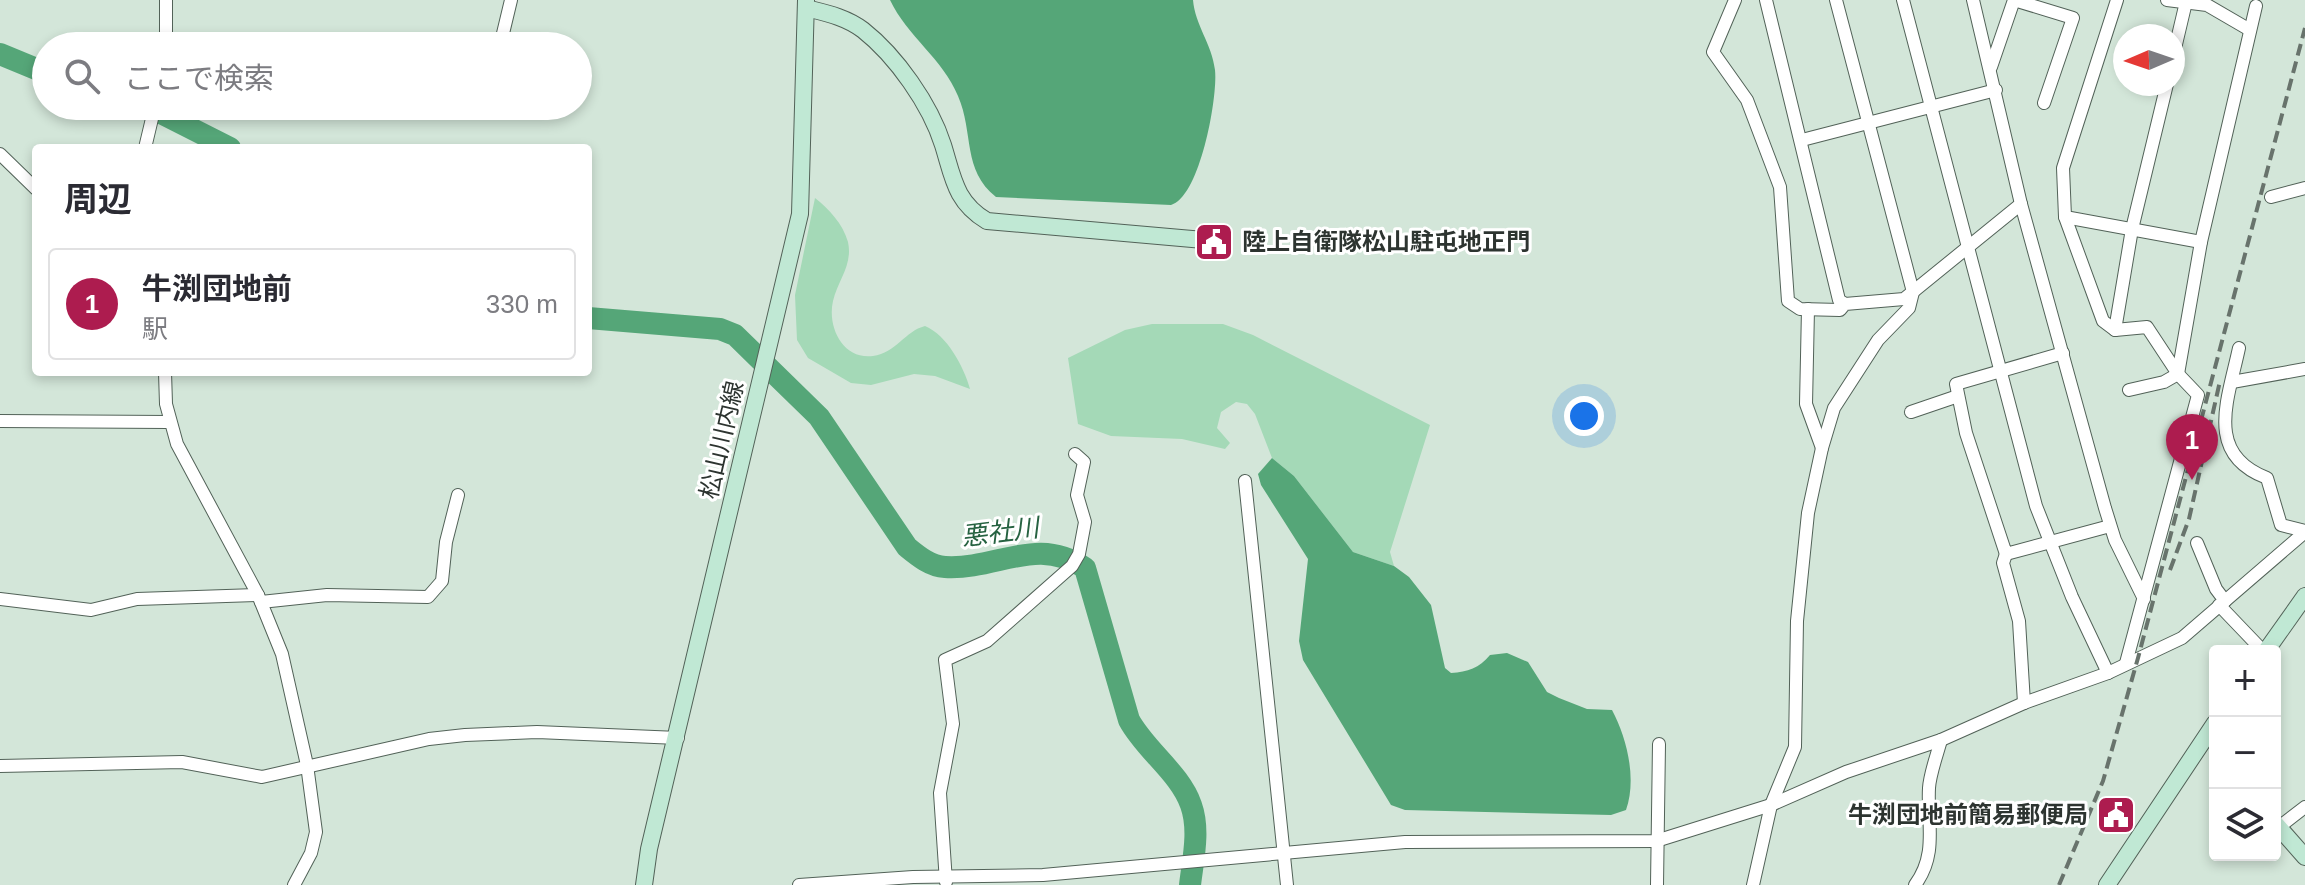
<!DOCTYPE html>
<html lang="ja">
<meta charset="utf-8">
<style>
:root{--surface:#fff;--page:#f2f2f3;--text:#2b2b33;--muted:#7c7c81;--line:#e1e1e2;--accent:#ad1c4f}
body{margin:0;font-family:Helvetica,"Noto Sans JP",sans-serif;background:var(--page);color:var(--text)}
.controls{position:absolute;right:24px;bottom:24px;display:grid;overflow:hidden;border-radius:8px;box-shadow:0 4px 12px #0003}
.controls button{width:72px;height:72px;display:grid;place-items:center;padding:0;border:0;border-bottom:2px solid var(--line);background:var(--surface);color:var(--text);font:40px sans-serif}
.compass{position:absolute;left:2113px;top:24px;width:72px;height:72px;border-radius:50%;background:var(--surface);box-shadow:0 4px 12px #0003;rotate:268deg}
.you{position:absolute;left:1584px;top:416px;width:28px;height:28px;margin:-20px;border:6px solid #fff;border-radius:50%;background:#1a73e8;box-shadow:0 0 0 12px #1a73e833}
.badge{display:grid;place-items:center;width:52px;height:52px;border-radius:50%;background:var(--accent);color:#fff;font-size:26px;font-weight:700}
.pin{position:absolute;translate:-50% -66px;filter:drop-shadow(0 2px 4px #0008)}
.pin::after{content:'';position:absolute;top:42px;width:28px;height:24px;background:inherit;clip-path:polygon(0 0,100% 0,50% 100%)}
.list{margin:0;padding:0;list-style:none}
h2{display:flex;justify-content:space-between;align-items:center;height:104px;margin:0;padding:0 32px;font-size:34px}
h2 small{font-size:26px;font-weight:400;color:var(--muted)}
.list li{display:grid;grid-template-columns:52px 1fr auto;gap:24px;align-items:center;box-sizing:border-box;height:112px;margin:0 16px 16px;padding:0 16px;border:2px solid var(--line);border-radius:8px}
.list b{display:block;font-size:30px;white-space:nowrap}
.list p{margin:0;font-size:26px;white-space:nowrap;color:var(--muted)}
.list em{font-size:26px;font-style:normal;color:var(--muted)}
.icon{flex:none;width:44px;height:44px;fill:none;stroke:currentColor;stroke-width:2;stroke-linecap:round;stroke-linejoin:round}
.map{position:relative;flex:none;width:2305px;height:885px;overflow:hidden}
.search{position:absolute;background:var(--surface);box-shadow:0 4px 12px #0003;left:32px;top:32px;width:560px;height:88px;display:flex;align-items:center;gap:20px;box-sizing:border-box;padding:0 28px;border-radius:44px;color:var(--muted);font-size:30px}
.panel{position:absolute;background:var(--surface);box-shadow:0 4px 12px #0003;left:32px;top:144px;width:560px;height:232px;border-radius:8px}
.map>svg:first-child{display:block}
.green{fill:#a4d9b7}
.water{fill:#55a678}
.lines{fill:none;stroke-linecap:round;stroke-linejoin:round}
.river{stroke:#55a678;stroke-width:22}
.street-casing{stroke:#526258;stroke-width:14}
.secondary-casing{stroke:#526258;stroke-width:18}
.street{stroke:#fff;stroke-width:12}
.secondary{stroke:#c0e8d4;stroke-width:16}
.rail{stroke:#68736c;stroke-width:4;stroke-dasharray:12 6;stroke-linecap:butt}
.labels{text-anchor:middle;stroke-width:6;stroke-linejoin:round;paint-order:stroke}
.poi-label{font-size:24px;font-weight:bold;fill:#2d3430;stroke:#fff;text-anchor:start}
.street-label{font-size:24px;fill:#2d3430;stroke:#fff}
.water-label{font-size:26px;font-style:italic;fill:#266241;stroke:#fff}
</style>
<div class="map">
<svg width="2305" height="885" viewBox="0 0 2305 885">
<rect width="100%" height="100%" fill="#d3e6d9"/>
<!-- green -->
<g class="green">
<path d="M 815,198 C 829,209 843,224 848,242 C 853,265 838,280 833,301 C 827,327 843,360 873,356 C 896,353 905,331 925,326 C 947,335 964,367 970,389 L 935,376 L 914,374 L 871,385 L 851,383 L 808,358 L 797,340 L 795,295 Z"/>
<polygon points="1152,324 1223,324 1253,335 1430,425 1390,552 1394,566 1353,552 1294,476 1272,458 1255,414 1247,404 1236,402 1221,412 1217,428 1230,443 1225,449 1182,439 1111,436 1078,424 1068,358 1125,330"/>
</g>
<!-- water -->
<g class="water">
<path d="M 890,0 L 1193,0 C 1195,25 1212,44 1215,70 C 1218,97 1200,197 1171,205 L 996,197 C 962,170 974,133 958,96 C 943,59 907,36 890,0 Z"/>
<path d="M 1272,458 L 1294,476 L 1353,552 L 1394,566 L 1409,577 L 1431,605 L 1445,668 L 1451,673 C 1468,672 1479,668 1490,655 L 1507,653 L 1528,662 L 1547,692 L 1559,698 L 1587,709 L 1612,710 C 1627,738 1637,779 1626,810 L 1611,815 L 1405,810 L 1391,805 L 1303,660 L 1299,641 L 1308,559 L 1261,485 L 1258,474 Z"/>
</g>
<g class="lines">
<!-- river -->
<g class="river">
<polyline points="0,54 46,73"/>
<polyline points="147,106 230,148"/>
<path d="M 588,318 L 720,329 L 735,335 L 819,417 L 907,547 C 918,556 930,566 945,567 C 998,570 1036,535 1085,568 L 1129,720 C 1145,750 1180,773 1191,805 C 1200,830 1193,859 1190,885"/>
</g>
<defs>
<g id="street">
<polyline points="1735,0 1713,52 1747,100 1780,187 1788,301 1800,309 1840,310 1845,304 1904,299 2021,204"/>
<polyline points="1766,0 1839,300 1845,304"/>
<polyline points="1903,0 2036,506 2072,597 2108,673"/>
<polyline points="1973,0 2021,204 2105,508 2115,540 2144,599"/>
<polyline points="2014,0 2073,18 2044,103"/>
<polyline points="2117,0 2063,168 2065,217 2103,321 2115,330 2147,327 2178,374 2198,395 2126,663"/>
<polyline points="2167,0 2207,5 2250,30"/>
<polyline points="166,46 166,0"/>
<polyline points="500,46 511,0"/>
<polyline points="2173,57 2186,2"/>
<polyline points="1991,67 2014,0"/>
<polyline points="1802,140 1996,90"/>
<polyline points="145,148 155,106"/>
<polyline points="0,154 36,189"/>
<polyline points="2271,197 2305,188"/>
<polyline points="2065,217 2201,242"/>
<polyline points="1808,309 1806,404 1822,448"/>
<polyline points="2115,330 2132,229 2167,84"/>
<path d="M 2239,348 C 2228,400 2204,454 2267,478 L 2281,525 L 2305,531"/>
<polyline points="2063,353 1956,384 1966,433 2006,554 2110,526"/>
<polyline points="165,372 166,404 177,444 258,595 282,654 307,765 316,832 311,853 294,885"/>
<polyline points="2232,382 2305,369"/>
<polyline points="2129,390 2164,382 2178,374 2201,242 2256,6"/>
<polyline points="1911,412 1958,396"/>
<polyline points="0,421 169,422"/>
<polyline points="1245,481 1287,885"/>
<polyline points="2197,543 2216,589 2225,601"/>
<polyline points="2006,554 2003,563 2019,621 2024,703"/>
<polyline points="0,599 91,610 137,599 258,595"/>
<polyline points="261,602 327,595 428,597 442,581 446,542 458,495"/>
<polyline points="2219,605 2263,651"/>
<polyline points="0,766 182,762 262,777 429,739 465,735 537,732 678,738"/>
<polyline points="2279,827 2305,807"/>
<polyline points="946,882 940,793 953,724 945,660 987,641 1072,566 1079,554 1085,522 1077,495 1084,462 1075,454"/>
<polyline points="799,885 913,877 1043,875 1405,842 1656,841 1771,805 1846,772 1941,740 2024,703 2108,673 2182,638 2305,532"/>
<polyline points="1657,885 1659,744"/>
<polyline points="1753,885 1771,805 1795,747 1797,621 1808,513 1822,448 1834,408 1878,340 1909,308 1913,292 1836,0"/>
<path d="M 1915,885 C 1938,854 1927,823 1929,788 C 1930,773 1937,755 1941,740"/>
</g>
<g id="secondary">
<path d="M 806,8 C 826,13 846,17 863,30 C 896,56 930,104 943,145 C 953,177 955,202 987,221 L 1215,241"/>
<polyline points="2266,651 2305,596"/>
<polyline points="2275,823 2305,857"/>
<polyline points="644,885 649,849 800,214 806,0"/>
<polyline points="2107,885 2215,723"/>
</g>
</defs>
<!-- street casing -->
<use href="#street" class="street-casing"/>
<!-- secondary casing -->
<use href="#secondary" class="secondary-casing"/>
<!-- street -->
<use href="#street" class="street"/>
<!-- secondary -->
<use href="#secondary" class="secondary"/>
<!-- rail -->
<g class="rail">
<polyline points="2170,570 2189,519 2220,381"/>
<polyline points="2059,885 2103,781 2138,658 2305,28"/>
</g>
</g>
<!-- icons -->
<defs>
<symbol id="civic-square" viewBox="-11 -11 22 22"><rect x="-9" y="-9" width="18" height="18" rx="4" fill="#ad1c4f" stroke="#fff"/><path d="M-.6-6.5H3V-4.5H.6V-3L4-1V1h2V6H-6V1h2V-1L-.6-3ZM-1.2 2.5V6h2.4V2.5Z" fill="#fff"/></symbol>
</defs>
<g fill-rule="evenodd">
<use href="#civic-square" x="1192" y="220" width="44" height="44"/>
<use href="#civic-square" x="2094" y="793" width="44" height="44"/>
</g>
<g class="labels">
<!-- poi labels -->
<g class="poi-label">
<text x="1242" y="250">陸上自衛隊松山駐屯地正門</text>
<text x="2088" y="823" text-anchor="end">牛渕団地前簡易郵便局</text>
</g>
<!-- street labels -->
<g class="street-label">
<text transform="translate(722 440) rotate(-77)" y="8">松山川内線</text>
</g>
<!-- water labels -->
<g class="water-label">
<text transform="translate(1000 532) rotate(-7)" y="9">悪社川</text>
</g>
</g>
</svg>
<div class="controls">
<button>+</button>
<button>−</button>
<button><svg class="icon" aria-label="layers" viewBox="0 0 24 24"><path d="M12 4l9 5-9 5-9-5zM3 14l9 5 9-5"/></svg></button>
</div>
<svg class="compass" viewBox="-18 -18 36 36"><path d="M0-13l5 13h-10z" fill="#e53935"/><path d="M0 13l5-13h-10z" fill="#7c7c81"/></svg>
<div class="you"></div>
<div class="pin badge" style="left:2192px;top:480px">1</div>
<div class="search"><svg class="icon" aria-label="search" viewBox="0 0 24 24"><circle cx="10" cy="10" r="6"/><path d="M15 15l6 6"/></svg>ここで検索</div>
<section class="panel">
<h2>周辺<small></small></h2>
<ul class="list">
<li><span class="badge">1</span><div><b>牛渕団地前</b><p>駅</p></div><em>330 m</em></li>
</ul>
</section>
</div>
